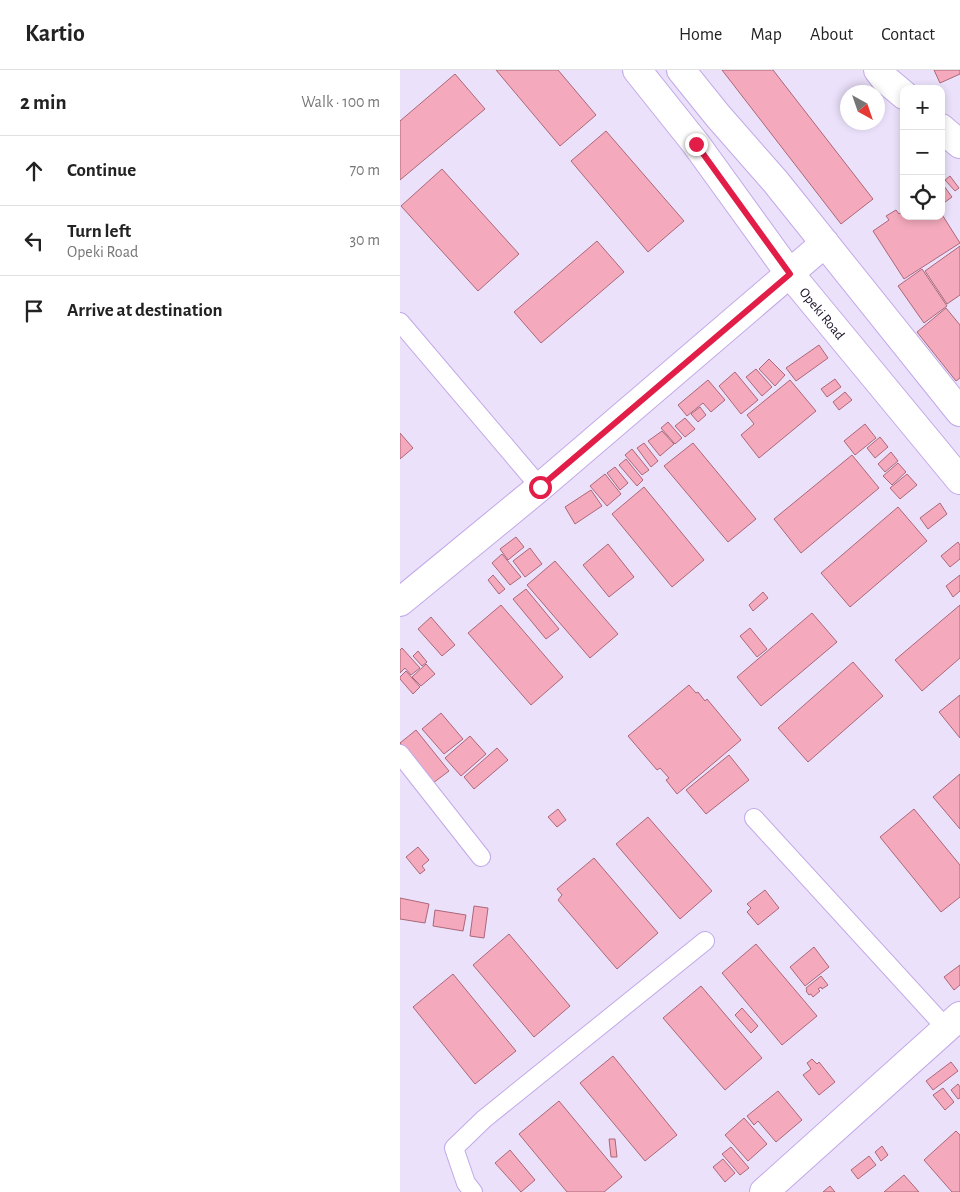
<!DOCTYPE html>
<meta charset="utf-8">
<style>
:root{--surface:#fff;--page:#f2f2f2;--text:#222;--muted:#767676;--line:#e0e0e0}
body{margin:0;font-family:"Alegreya Sans",sans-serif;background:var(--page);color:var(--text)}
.controls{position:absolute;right:15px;top:15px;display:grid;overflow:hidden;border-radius:10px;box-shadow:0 2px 8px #0003}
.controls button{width:45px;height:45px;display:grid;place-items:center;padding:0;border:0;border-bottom:1px solid var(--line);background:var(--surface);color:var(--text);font:25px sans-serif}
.compass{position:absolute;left:440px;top:15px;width:45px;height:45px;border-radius:50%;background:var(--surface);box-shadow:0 2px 8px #0003;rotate:140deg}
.stop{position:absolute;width:15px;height:15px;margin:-11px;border:4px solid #e11d48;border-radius:50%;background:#fff}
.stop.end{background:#e11d48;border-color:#fff;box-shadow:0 1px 5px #0008}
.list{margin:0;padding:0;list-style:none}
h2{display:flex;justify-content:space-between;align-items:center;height:65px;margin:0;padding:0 20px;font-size:21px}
h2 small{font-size:16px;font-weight:400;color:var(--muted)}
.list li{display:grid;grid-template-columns:32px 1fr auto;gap:15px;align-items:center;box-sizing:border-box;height:70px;padding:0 20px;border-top:1px solid var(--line)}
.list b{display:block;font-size:19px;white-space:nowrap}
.list p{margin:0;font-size:16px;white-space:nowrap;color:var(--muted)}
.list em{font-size:16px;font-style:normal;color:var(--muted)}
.icon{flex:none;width:28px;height:28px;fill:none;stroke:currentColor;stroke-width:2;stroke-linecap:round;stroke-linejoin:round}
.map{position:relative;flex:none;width:560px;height:1122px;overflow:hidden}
header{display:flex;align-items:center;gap:30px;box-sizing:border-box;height:70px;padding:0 25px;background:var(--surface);border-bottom:1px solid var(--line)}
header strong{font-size:24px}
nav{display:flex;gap:28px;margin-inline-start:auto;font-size:18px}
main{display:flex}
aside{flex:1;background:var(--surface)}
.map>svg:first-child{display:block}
.building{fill:#f4aabc;stroke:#ab6779}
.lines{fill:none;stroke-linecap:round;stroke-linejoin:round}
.lane-casing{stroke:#c2a9e7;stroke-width:20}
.street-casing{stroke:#c2a9e7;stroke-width:30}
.lane{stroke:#fff;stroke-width:18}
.street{stroke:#fff;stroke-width:28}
.route{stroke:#e11d48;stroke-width:6}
.labels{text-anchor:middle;stroke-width:4;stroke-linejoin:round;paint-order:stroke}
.street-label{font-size:14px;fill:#1a1026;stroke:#ebe1fb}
</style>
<header>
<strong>Kartio</strong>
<nav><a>Home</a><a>Map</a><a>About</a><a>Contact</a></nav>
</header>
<main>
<aside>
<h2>2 min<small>Walk · 100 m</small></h2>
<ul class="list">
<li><svg class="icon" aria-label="ahead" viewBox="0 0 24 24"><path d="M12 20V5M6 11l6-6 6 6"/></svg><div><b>Continue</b></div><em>70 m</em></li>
<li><svg class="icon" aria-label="left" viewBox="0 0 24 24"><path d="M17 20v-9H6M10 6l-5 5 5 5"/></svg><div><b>Turn left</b><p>Opeki Road</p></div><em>30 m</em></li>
<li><svg class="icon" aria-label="arrive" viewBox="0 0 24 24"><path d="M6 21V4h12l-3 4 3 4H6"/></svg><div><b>Arrive at destination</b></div></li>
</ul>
</aside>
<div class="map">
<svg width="560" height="1122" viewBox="0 0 560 1122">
<rect width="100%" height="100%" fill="#ebe1fb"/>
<!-- building -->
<g class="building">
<polygon points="96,0 158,0 196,45 160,76"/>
<polygon points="322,0 373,0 473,129 441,154"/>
<polygon points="534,0 560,0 560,4 540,13"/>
<polygon points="55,4 85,39 0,110 0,51"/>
<polygon points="206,61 284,151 248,182 171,91"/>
<polygon points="42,99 119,184 78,221 1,136"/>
<polygon points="550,106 559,118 555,121 545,110"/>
<polygon points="541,112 552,127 541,135"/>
<polygon points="496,140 499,144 504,141 504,146 541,146 541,143 560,173 504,209 473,161 489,150 486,146"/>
<polygon points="197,171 224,202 141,273 114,242"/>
<polygon points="560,176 560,225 547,234 525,201"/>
<polygon points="522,199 547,236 524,253 498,216"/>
<polygon points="546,238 560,255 560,308 556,311 517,262"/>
<polygon points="419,275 428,288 396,311 386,298"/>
<polygon points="369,289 385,305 375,316 359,299"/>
<polygon points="356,299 372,317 362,326 346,307"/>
<polygon points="335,302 358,330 341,344 319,316"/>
<polygon points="435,309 441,317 427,327 421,319"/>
<polygon points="308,310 325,330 311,342 303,333 287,346 278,335"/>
<polygon points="390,310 416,341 359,388 341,365 354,354 347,345"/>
<polygon points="445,322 452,330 439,340 433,332"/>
<polygon points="300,337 306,345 298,352 291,344"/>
<polygon points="285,348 295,359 285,367 275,356"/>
<polygon points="268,352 282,368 275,374 261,358"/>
<polygon points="465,354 476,368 455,385 444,371"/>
<polygon points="262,361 274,374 260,386 248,371"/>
<polygon points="0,363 13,378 0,389"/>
<polygon points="480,367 488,377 475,388 467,378"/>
<polygon points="244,373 258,391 251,397 237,378"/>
<polygon points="293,373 356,449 328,472 264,396"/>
<polygon points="232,379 249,400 242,405 225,385"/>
<polygon points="491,382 498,391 485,402 478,394"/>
<polygon points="452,385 479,418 401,483 374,449"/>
<polygon points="226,389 243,410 237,416 219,395"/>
<polygon points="498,393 506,402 492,415 483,406"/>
<polygon points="215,397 228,413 220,420 207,403"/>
<polygon points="205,404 221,424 207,436 190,416"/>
<polygon points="507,404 517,415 500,429 490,418"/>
<polygon points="244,417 304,490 272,517 212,444"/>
<polygon points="191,420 202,436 175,454 165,437"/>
<polygon points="540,433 547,444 528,459 520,448"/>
<polygon points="498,437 527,471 450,537 421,503"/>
<polygon points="116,467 124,477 108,490 100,479"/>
<polygon points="558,472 560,475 560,489 550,497 541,486"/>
<polygon points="208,474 234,507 209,527 183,495"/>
<polygon points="130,478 142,494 125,507 113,491"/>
<polygon points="102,484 121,507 110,515 92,493"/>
<polygon points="155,491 218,564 190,588 127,515"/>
<polygon points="93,505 105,519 99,524 88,510"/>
<polygon points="560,505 560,521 553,527 546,516"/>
<polygon points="126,519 159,559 146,569 113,529"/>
<polygon points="363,522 368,528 353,541 349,535"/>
<polygon points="101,535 163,607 131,635 68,563"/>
<polygon points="560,535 560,588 522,621 495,590"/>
<polygon points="412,543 437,572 361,636 337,607"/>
<polygon points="31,547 55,575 42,586 18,559"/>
<polygon points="350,558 367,579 357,587 340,566"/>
<polygon points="2,578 20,598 11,605 5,598 0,603 0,580"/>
<polygon points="18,581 27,592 22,596 13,586"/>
<polygon points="453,592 483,626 408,692 378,658"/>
<polygon points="26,594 35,604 21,616 12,607"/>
<polygon points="6,601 20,617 13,624 0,609 0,607"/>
<polygon points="289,615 296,623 298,622 305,631 307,629 341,670 277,724 266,710 269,708 260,698 257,700 228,666"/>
<polygon points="560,625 560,668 539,642"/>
<polygon points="41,643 63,669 44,684 22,659"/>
<polygon points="16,660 49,701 33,713 0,673"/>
<polygon points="70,666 86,684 61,706 45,688"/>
<polygon points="97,678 108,690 74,719 64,707"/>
<polygon points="329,685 349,710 306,744 286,720"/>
<polygon points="560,704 560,759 533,727"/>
<polygon points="158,739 166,750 157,757 148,747"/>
<polygon points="514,739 560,795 560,827 541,842 480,767"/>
<polygon points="248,747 312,821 280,849 216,774"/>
<polygon points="18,777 29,790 22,796 25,800 20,804 6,787"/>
<polygon points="194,788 258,863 217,899 158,830 162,825 157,819"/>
<polygon points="365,820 379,838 358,855 347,842 351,838 347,834"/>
<polygon points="0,828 29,834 25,853 0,849"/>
<polygon points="74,836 88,838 84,868 70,866"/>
<polygon points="35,840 66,845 63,861 33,856"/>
<polygon points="109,864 170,936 134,967 73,895"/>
<polygon points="356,874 417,946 382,975 322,903"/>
<polygon points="414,877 429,897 405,916 390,897"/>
<polygon points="560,895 560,915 554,920 544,907"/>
<polygon points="53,904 116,981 75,1014 13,937"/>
<polygon points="421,906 428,915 422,919 421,917 418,919 420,921 413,927 411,924 409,925 406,921 407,920 406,918"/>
<polygon points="301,916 362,988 325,1020 263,948"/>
<polygon points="342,938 358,956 351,963 335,945"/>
<polygon points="213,986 277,1065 245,1091 180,1013"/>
<polygon points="412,989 417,994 419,992 435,1012 419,1025 403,1005 411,999 407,993"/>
<polygon points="551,992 558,1001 533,1020 526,1011"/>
<polygon points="558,1014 560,1017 560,1028 558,1029 551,1020"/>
<polygon points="543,1018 554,1032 545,1040 533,1025"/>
<polygon points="378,1021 402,1050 376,1072 358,1051 354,1055 347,1046"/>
<polygon points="159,1031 222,1107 204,1122 167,1122 119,1064"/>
<polygon points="344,1048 367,1074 348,1091 325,1065"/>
<polygon points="556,1061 560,1065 560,1122 552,1122 524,1090"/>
<polygon points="209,1069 215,1069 217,1087 211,1087"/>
<polygon points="482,1076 488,1085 481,1091 475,1082"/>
<polygon points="331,1077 349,1098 340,1105 322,1084"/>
<polygon points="110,1080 135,1110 121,1122 95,1093"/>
<polygon points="469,1086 476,1095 458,1109 451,1100"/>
<polygon points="323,1089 335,1103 325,1112 313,1097"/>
<polygon points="504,1105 519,1122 484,1122"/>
<polygon points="430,1116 435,1122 423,1122"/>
</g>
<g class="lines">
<defs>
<g id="lane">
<polyline points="0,252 140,417"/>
<polyline points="0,684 81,787"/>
<polyline points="354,748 546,958"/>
<polyline points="73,1122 66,1113 54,1078 84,1049 305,871"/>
</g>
<g id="street">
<path id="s1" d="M 237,0 L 296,74 L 390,204 L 560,410"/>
<polyline points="281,0 318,46 375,111 560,342"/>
<polyline points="478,0 485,9 504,25"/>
<polyline points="541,58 560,74"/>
<polyline points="0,532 140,417 425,173"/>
<polyline points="364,1122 560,946"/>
</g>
</defs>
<!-- lane casing -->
<use href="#lane" class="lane-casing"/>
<!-- street casing -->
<use href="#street" class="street-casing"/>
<!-- lane -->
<use href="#lane" class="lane"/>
<!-- street -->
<use href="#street" class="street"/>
</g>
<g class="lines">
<!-- route -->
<polyline class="route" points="140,417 390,204 296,74"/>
</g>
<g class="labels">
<!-- street labels -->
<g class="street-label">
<text dy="5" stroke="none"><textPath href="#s1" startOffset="306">Opeki Road</textPath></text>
</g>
</g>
</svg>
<div class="controls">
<button>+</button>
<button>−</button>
<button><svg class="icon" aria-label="locate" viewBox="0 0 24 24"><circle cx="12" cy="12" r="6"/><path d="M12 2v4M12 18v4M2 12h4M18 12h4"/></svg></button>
</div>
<svg class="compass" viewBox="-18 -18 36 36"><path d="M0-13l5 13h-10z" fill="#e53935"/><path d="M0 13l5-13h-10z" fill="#767676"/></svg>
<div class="stop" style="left:140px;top:417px"></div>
<div class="stop end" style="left:296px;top:74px"></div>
</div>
</main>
